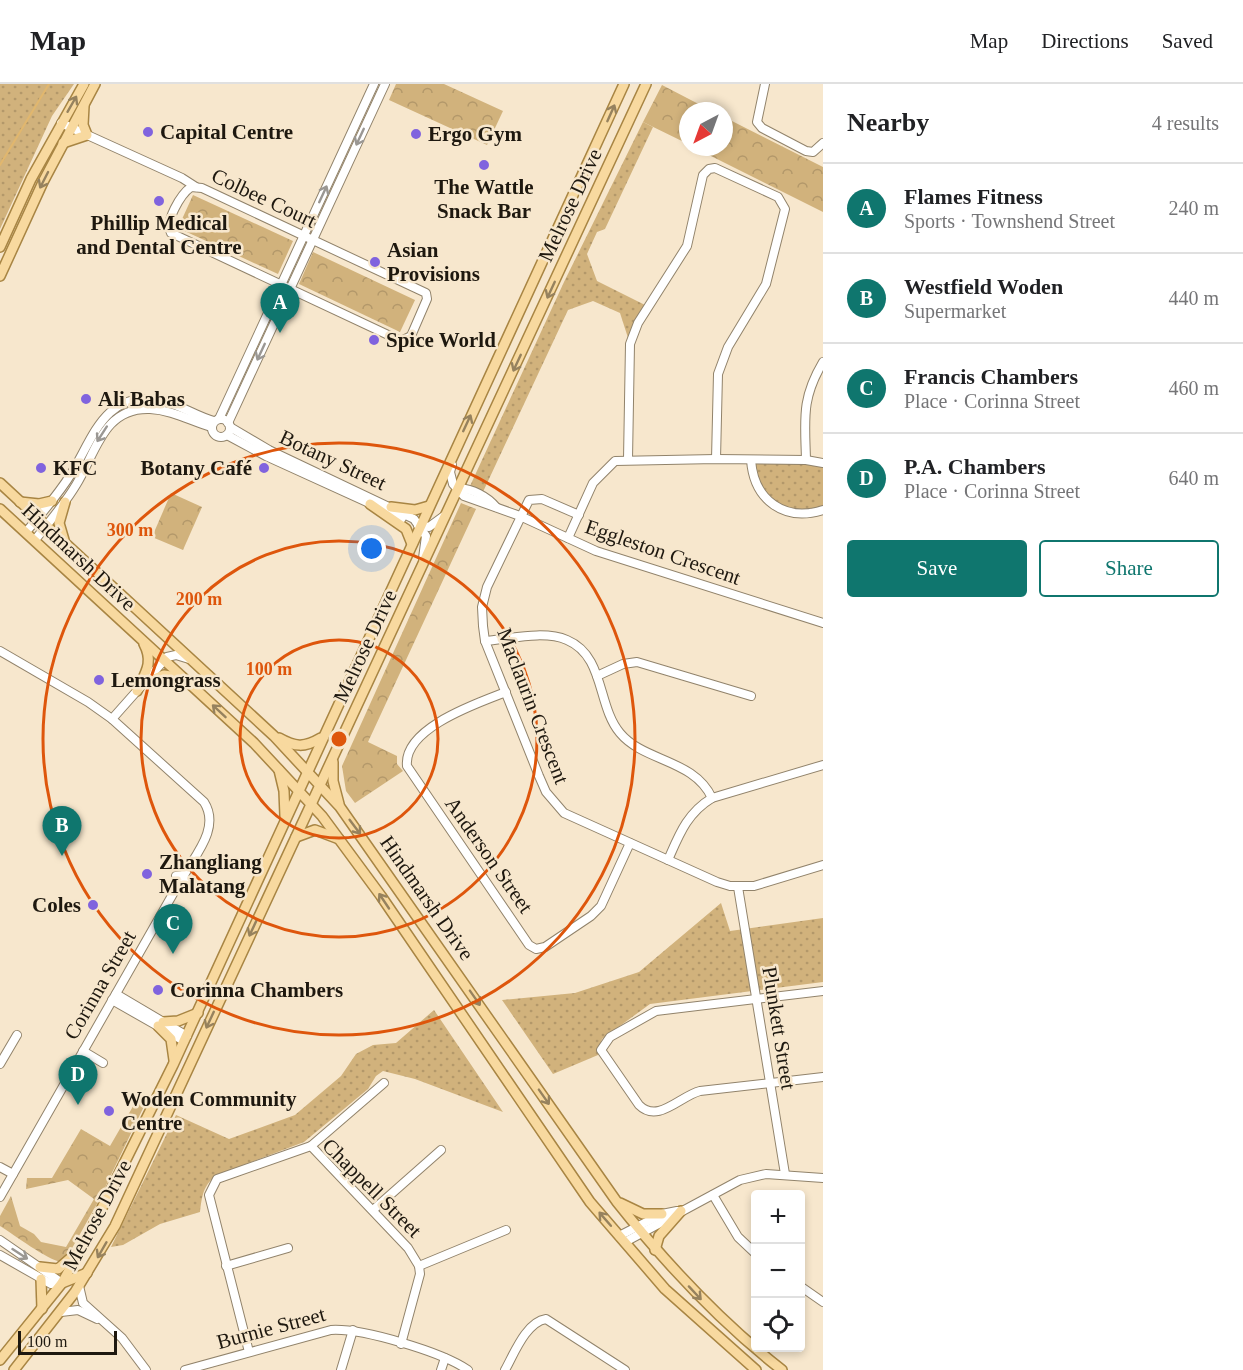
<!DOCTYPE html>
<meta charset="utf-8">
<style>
:root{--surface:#fff;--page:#f2f2f2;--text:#202124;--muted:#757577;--line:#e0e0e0;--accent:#0f766e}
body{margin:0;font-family:"Times New Roman",serif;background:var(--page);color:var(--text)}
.controls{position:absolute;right:18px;bottom:18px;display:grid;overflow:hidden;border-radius:6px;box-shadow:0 3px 9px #0003}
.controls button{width:54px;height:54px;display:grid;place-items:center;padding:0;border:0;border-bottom:2px solid var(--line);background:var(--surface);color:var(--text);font:30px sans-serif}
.compass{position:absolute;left:679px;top:18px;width:54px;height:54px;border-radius:50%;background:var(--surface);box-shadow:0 3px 9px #0003;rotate:221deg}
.scale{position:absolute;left:18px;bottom:15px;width:99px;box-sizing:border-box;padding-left:6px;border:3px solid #1e180f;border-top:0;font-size:16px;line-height:21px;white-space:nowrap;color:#1e180f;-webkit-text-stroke:4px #f7e7cd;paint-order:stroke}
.you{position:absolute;left:372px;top:465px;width:21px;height:21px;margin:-15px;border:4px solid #fff;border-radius:50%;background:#1a73e8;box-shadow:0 0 0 9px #1a73e833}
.badge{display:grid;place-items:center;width:39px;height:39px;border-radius:50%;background:var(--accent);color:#fff;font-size:20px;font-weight:700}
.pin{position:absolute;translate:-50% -50px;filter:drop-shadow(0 2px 3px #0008)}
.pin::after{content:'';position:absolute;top:32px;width:21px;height:18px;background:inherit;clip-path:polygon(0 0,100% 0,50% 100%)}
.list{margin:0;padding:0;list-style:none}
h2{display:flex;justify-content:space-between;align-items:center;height:78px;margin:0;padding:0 24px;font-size:26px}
h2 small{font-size:20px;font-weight:400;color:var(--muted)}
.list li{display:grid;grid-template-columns:39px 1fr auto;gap:18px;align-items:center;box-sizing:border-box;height:90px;padding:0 24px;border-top:2px solid var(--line)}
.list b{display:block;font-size:22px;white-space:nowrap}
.list p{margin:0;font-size:20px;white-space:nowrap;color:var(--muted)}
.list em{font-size:20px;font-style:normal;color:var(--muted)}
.actions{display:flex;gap:12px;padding:18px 24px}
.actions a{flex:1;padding:14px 0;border:2px solid var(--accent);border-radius:6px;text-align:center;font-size:21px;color:var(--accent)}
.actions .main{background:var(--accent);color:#fff}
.icon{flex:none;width:33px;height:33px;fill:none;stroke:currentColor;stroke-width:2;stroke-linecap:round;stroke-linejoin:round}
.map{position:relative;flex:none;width:823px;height:1286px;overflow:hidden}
header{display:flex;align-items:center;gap:36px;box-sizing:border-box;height:84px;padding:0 30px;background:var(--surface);border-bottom:2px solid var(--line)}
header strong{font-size:28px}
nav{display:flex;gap:33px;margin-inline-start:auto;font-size:21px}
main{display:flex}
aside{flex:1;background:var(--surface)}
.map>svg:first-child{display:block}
.grass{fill:url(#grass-dots)}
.forest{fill:url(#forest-crowns)}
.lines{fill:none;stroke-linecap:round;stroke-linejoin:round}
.stream{stroke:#e1b76e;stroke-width:2}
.minor-casing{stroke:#91836b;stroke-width:10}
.major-casing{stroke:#a88543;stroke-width:12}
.minor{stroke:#fff;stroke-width:8}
.major{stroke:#f8d99f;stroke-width:9}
.oneway{stroke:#96825e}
.oneway2{stroke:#9a9793}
.ring{fill:none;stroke:#de560c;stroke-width:3}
.poi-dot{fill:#8063de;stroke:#f7e7cd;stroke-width:2}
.labels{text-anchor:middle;stroke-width:5;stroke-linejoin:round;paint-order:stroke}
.poi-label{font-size:21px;font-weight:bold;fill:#1e180f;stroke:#f7e7cd;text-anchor:start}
.street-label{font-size:21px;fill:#1e180f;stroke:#f7e7cd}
.centre{fill:#de560c;stroke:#f7e7cd;stroke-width:3}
.ring-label{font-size:18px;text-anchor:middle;font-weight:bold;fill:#de560c;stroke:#f7e7cd;stroke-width:5;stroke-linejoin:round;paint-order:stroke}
</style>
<header>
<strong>Map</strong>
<nav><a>Map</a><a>Directions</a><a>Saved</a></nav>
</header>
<main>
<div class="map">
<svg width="823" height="1286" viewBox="0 0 823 1286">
<defs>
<pattern id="grass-dots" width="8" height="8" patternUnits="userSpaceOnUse" patternTransform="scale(1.5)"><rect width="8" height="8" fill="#d1b27c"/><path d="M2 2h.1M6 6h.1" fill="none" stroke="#b3986a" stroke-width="1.8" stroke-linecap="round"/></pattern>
<pattern id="forest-crowns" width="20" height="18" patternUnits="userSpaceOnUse" patternTransform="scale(1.5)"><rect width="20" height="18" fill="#d1b27c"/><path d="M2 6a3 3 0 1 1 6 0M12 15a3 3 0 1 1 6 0" fill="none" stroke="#b3986a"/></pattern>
</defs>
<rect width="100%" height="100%" fill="#f7e7cd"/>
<!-- grass -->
<g class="grass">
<polygon points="0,0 74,0 52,32 0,145"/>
<polygon points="643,38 653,43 605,145 597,148 587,170 597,197 649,223 630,260 620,229 593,217 568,226 482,410 470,402 564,198"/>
<polygon points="751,376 823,379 823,426 782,427 759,405"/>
<polygon points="721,819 730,847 823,834 823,898 650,920 602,955 598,971 553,990 502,916 575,909 639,888"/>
<path d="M 434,926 L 503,1028 L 415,995 L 383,987 L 376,992 L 368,1005 L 304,1058 L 217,1091 C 203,1101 202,1112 200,1128 L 160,1140 L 123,1161 L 111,1163 L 176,1031 L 229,1055 L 295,1031 L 341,992 L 356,970 L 373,961 L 396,959 Z"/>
</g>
<!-- forest -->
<g class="forest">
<polygon points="396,0 444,0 503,27 487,61 389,16"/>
<polygon points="662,1 712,27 688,27 688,60 643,38"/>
<polygon points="724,33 823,83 823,128 693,63 724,63"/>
<polygon points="193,111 293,157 278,190 178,144"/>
<polygon points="313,168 415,216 400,248 299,200"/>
<polygon points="171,409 202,423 183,466 152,453"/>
<polygon points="461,419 476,425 368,658 397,672 397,680 403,687 355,719 346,707 342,682"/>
<path d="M 139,1012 L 147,1016 L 98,1118 L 66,1175 L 61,1178 C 46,1175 16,1152 0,1142 L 0,1132 L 11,1112 L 20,1142 L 34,1150 L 41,1158 L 66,1163 L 94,1115 L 68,1096 L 26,1105 L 27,1094 L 52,1094 L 81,1045 L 110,1062 Z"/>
</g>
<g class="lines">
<!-- stream -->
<polyline class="stream" points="0,81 49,0"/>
<defs>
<g id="minor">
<polyline points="765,0 757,38 762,44 806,67 813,68 823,59"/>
<polyline points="61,39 182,94 196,103"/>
<path d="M 191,103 L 202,104 L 426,209 L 427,215 L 411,252 L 401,257 L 171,149 C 164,138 181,110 191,103 Z"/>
<circle cx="221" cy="344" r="9"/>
<polyline points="219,335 374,0"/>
<polyline points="228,339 385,0"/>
<polyline points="230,343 269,366 414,435 426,452 423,474"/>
<polyline points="227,351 266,372 402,434"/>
<polyline points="628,375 630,260 638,239 687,162 703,91 709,85 715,84 778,113 785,125 766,200 728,263 718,290 716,375"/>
<path d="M 751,376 C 754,417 785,438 823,426"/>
<path d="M 806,376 C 805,335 801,315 823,278"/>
<polyline points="452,381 450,388 453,400 464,412 520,432 596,467 823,539"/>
<path d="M 459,404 C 472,405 487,412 496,423"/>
<polyline points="579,431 542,415 529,416 487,503 482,523 483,542 485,557 539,692 546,708 564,729 717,798 730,802 754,802 823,781"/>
<polyline points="418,441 429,443 444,432"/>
<path d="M 26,448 C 42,429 58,411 71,390 C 93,355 104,307 158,316 C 178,319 195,332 214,337"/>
<polyline points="568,454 593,399 615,377 716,375 806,376 823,379"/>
<path d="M 35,456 C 49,438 64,421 76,401 C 96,369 103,323 150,325 C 172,326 191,337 211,343"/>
<path d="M 485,557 C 509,555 544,546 567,556 C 605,572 597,622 620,649 C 644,678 694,675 712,714"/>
<path d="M 0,567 L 88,618 L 112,635 L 204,718 C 220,743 197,769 184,791 L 186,798 L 178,801 L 0,1113"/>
<polyline points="597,592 623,580 637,578 751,612"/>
<path d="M 506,608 C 478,619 403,644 407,682 L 529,861 L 536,865 L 545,863 L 591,832 L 601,822 L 630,759"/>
<polyline points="112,635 167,573 176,571 189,575"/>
<path d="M 668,776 C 679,751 687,729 712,714 L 823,681"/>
<polyline points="178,801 176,792 184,791"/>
<polyline points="738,803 785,1090"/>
<path d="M 823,907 L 656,927 L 610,953 L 601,966 L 639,1021 C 658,1040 680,1012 700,1007 L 823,993"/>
<polyline points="116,910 187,952"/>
<polyline points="112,916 184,957"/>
<polyline points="83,967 103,979"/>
<polyline points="0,980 17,951"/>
<polyline points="311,1062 384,999"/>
<polyline points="0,1083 13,1090"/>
<polyline points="713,1111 738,1153 756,1170"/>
<polyline points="373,1126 441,1066"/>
<polyline points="619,1152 662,1130 677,1127"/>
<polyline points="0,1156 62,1199"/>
<polyline points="625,1158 740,1096 766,1090 823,1094"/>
<polyline points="0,1171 51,1200 62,1199"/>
<polyline points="226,1182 288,1164"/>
<polyline points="419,1182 506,1146"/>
<polyline points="79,1202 83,1219 122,1254 146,1286"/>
<polyline points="800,1202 823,1218"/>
<polyline points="61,1228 78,1226 97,1235"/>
<polyline points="249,1268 209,1111 217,1095 311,1062 408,1164 419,1182 420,1190 401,1260"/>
<path d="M 185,1286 L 331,1246 C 362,1244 442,1268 468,1286"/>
<polyline points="341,1286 353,1246"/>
<polyline points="441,1286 445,1274"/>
<path d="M 505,1286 C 514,1270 526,1238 546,1235 L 625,1286"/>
</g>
<g id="major">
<polyline points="63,59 87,51 83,41 84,22"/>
<polyline points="0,163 31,95 84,0"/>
<polyline points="0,192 43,98 95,0"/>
<path d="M 0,399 L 274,652 L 340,723 L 617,1118 C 667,1181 719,1237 782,1286"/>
<polyline points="20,418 39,420 52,417"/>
<polyline points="370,420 406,445 412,460"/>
<polyline points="391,423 415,426 429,422"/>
<polyline points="0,425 254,659 322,732 381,812 590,1118 665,1205 756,1286"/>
<polyline points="64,456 59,439 65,418"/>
<polyline points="150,597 164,591 183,594"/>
<path d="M 137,607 C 145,589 154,579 144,560"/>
<path d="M 279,654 C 295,663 304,664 321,654"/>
<polyline points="333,678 333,697 339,720"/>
<polyline points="279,686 284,707 285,732"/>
<polyline points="296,753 315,746 339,755"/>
<polyline points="163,938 178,937 198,929"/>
<polyline points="158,942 171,955 174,976"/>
<polyline points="620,1119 643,1130 662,1130"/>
<polyline points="655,1166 659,1152 681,1127"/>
<polyline points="40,1183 58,1185 73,1172"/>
<polyline points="41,1195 42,1225"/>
<polyline points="62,1199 87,1189"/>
<polyline points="0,1276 62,1199 86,1156 173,981 624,0"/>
<polyline points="14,1286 75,1208 115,1142 646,0"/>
</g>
</defs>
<!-- minor casing -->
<use href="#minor" class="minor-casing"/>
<!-- major casing -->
<use href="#major" class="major-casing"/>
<!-- minor -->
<use href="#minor" class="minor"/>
<!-- major -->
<use href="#major" class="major"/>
</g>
<!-- one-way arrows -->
<defs><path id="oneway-shaft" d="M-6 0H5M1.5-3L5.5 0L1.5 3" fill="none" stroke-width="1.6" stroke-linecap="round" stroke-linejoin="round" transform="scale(1.5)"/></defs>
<g class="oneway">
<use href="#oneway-shaft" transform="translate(72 20) rotate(-60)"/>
<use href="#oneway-shaft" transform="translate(611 29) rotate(-66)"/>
<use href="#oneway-shaft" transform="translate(44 96) rotate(117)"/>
<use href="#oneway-shaft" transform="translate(551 206) rotate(115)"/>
<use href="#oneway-shaft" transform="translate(517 279) rotate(115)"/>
<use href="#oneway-shaft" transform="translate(467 339) rotate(-65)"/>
<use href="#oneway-shaft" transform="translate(219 627) rotate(-137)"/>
<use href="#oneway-shaft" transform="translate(355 743) rotate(53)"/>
<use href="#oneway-shaft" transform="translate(384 817) rotate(-124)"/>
<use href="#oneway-shaft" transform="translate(253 844) rotate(115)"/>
<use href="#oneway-shaft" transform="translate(475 914) rotate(55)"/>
<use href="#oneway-shaft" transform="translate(210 936) rotate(115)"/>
<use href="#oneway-shaft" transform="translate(544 1013) rotate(55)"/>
<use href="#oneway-shaft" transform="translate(605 1135) rotate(-131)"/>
<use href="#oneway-shaft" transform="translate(102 1166) rotate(120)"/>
<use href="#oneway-shaft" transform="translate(695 1209) rotate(47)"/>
</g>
<g class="oneway2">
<use href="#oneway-shaft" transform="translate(360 53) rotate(115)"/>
<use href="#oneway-shaft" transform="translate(323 110) rotate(-65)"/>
<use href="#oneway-shaft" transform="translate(261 268) rotate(115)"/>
<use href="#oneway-shaft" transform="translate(102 350) rotate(123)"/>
<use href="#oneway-shaft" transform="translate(20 1170) rotate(33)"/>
</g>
<!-- distance rings -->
<g class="ring">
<circle cx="339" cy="655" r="99"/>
<circle cx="339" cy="655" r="198"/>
<circle cx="339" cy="655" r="296"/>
</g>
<!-- markers -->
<g class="poi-dot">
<circle cx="148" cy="48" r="6"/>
<circle cx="416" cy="50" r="6"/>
<circle cx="484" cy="81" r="6"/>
<circle cx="159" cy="117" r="6"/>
<circle cx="375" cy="178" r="6"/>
<circle cx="374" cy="256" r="6"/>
<circle cx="86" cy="315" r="6"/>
<circle cx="41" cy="384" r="6"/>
<circle cx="264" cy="384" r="6"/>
<circle cx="99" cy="596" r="6"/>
<circle cx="147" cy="790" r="6"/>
<circle cx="93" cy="821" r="6"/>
<circle cx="158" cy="906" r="6"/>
<circle cx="109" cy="1027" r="6"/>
</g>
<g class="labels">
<!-- poi labels -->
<g class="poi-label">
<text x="160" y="55">Capital Centre</text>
<text x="428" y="57">Ergo Gym</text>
<text x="484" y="110" text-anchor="middle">The Wattle<tspan x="484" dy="24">Snack Bar</tspan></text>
<text x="159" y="146" text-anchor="middle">Phillip Medical<tspan x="159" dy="24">and Dental Centre</tspan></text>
<text x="387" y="173">Asian<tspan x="387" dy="24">Provisions</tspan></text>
<text x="386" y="263">Spice World</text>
<text x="98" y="322">Ali Babas</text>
<text x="53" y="391">KFC</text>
<text x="252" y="391" text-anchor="end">Botany Café</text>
<text x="111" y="603">Lemongrass</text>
<text x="159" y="785">Zhangliang<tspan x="159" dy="24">Malatang</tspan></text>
<text x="81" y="828" text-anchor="end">Coles</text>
<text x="170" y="913">Corinna Chambers</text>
<text x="121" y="1022">Woden Community<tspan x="121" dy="24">Centre</tspan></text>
</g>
<!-- street labels -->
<g class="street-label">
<text transform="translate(264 114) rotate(25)" y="7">Colbee Court</text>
<text transform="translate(570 121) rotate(-65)" y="7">Melrose Drive</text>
<text transform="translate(333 376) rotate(25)" y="7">Botany Street</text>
<text transform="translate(663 468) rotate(19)" y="7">Eggleston Crescent</text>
<text transform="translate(79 473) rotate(43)" y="7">Hindmarsh Drive</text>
<text transform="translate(365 562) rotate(-65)" y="7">Melrose Drive</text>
<text transform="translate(533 622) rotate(69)" y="7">Maclaurin Crescent</text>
<text transform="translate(489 771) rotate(55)" y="7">Anderson Street</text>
<text transform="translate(427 814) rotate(55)" y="7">Hindmarsh Drive</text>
<text transform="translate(100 901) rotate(-60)" y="7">Corinna Street</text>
<text transform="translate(779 944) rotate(81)" y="7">Plunkett Street</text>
<text transform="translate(372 1104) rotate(45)" y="7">Chappell Street</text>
<text transform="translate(97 1131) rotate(-62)" y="7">Melrose Drive</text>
<text transform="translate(271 1244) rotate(-15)" y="7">Burnie Street</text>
</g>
</g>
<circle cx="339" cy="655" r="9" class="centre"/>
<g class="ring-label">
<text x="130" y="452">300 m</text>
<text x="199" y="521">200 m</text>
<text x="269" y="591">100 m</text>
</g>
</svg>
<div class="controls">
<button>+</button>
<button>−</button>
<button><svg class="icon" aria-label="locate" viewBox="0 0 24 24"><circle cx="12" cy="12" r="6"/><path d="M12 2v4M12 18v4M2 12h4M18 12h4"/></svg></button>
</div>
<svg class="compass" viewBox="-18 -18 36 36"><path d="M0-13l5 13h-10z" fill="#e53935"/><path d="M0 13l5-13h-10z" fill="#757577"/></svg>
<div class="scale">100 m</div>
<div class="you"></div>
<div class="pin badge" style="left:280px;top:249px">A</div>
<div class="pin badge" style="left:62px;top:772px">B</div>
<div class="pin badge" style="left:173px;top:870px">C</div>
<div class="pin badge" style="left:78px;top:1021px">D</div>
</div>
<aside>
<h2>Nearby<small>4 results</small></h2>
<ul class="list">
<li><span class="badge">A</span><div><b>Flames Fitness</b><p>Sports · Townshend Street</p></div><em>240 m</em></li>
<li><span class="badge">B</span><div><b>Westfield Woden</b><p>Supermarket</p></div><em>440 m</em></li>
<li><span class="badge">C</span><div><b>Francis Chambers</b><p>Place · Corinna Street</p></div><em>460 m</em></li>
<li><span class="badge">D</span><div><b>P.A. Chambers</b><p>Place · Corinna Street</p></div><em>640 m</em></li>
</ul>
<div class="actions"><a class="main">Save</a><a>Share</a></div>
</aside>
</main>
